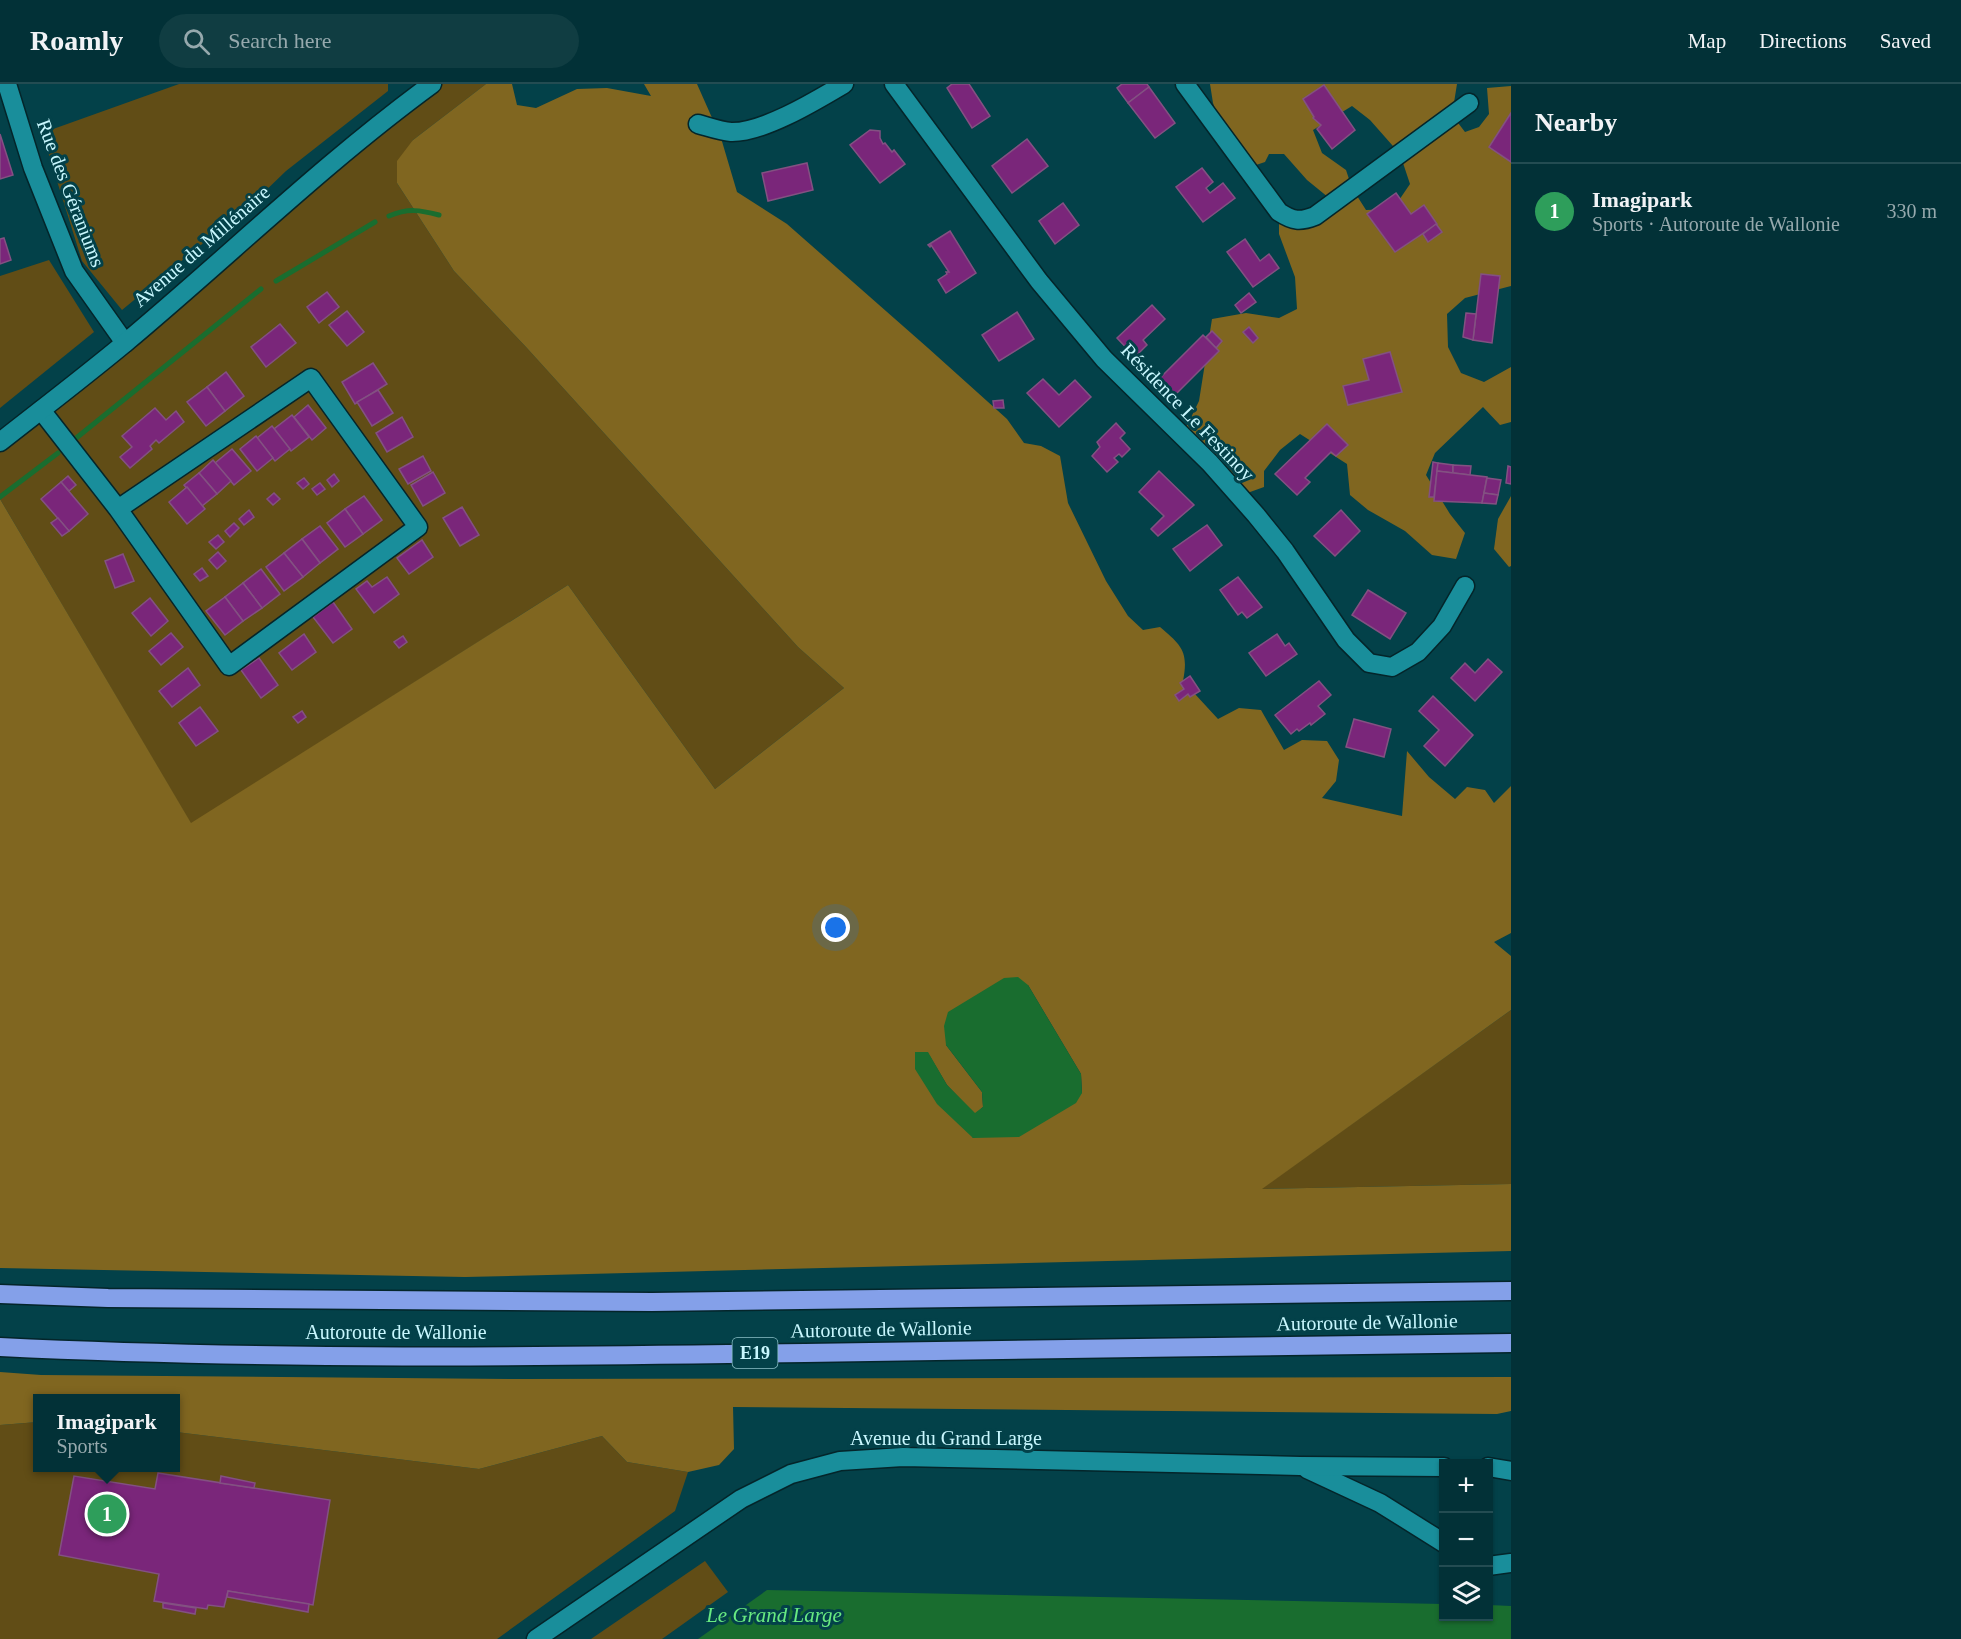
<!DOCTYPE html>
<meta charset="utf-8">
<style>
:root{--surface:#023137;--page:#103d42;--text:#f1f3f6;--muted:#96a9ad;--line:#234c52;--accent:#bca0f2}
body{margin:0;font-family:"Times New Roman",serif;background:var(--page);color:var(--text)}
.controls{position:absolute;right:18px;bottom:18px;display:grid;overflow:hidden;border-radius:0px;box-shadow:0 2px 4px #0004}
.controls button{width:54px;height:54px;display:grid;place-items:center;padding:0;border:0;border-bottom:2px solid var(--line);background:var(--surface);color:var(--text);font:30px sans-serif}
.you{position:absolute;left:836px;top:844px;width:21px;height:21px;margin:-15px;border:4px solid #fff;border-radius:50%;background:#1a73e8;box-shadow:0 0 0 9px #1a73e833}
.badge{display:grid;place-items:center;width:39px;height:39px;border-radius:50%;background:var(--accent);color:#fff;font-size:20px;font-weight:700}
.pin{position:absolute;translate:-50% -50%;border:3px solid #fff;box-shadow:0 2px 6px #0006}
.popup{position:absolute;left:33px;top:1310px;width:147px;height:78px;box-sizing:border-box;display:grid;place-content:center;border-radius:0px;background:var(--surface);filter:drop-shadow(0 2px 4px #0005);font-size:20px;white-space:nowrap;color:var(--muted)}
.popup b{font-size:22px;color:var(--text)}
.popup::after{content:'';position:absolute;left:50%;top:100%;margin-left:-12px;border:12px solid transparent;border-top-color:var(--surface)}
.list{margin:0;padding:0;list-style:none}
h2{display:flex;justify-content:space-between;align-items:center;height:78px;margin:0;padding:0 24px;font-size:26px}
h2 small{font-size:20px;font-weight:400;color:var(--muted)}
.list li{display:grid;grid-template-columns:39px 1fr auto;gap:18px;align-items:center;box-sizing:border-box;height:96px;padding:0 24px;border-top:2px solid var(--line)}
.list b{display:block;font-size:22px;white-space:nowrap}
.list p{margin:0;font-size:20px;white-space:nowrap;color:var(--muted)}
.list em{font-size:20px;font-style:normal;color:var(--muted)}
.icon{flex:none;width:33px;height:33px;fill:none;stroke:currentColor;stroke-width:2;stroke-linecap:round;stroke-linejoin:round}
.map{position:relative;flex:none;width:1511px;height:1555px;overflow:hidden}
header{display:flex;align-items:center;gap:36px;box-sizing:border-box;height:84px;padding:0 30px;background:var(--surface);border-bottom:2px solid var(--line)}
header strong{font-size:28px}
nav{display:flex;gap:33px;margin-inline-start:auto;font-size:21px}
.search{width:420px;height:54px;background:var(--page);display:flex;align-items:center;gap:15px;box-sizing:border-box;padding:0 21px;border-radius:33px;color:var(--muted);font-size:22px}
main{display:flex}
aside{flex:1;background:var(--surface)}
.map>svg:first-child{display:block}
.green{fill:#614d16}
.forest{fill:#806620;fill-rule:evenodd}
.water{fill:#196d2f}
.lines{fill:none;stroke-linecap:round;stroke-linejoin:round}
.stream{stroke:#196d2f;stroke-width:5}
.building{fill:#7a267a;stroke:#835182;stroke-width:1.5}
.street-casing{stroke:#04252a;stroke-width:21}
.highway-casing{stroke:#04252a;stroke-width:21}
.street{stroke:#198e9b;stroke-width:18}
.highway{stroke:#84a0e9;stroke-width:18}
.labels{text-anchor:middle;stroke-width:6;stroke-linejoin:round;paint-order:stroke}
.shield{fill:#034149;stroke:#8dc0c8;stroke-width:1.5}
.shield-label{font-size:18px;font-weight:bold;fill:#c8f7fe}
.street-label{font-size:20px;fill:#c8f7fe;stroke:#034149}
.water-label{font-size:21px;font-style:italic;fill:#68ea81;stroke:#034149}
</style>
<header>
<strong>Roamly</strong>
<div class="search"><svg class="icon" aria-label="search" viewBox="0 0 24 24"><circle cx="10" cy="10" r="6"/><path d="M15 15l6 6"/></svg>Search here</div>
<nav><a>Map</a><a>Directions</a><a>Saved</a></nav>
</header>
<main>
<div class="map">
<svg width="1511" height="1555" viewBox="0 0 1511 1555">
<rect width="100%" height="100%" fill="#034149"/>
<!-- green -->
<g class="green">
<polygon points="179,0 388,0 388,7 286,87 258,114 122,226 82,177 42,49"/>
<polygon points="432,0 486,0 413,56 397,99 454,187 526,263 798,563 844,604 715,705 568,501 191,740 0,415 0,358"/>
<polygon points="49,176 94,248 0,324 0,192"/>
<polygon points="1511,926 1511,1100 1261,1105"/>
<polygon points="38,1338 38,1384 176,1384 176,1348 479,1385 602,1352 627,1378 688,1388 675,1427 497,1555 0,1555 0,1341"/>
<polygon points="705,1477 728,1508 662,1555 591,1555"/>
</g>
<!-- forest -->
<g class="forest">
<path d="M 486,0 L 512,0 L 517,21 L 536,24 L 577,5 L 607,4 L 651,12 L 644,0 L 697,0 L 721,54 L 737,108 L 787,140 L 928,264 L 1007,335 L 1024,359 L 1041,362 L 1060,372 L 1068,419 L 1106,497 L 1128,532 L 1143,546 L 1160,543 C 1181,561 1189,567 1183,597 L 1218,635 L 1239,624 L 1261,626 L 1284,666 L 1302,656 L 1327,657 L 1339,676 L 1336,697 L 1322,714 L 1402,732 L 1407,667 L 1429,693 L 1455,715 L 1467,703 L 1485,706 L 1494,719 L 1511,702 L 1511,849 L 1494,858 L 1511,872 L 1511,926 L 1262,1105 L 1511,1100 L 1511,1167 L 465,1193 L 0,1184 L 0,415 L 191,739 L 568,501 L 715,705 L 844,604 L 798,563 L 526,263 L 454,187 L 397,99 L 397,77 L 413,56 ZM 1028,901 L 1081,990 L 1082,1009 L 973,1054 L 928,969 L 947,1001 L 975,1030 L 983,1023 L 982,1008 L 946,961 Z"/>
<path d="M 1210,0 L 1457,0 L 1452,31 L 1465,48 L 1479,43 L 1489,30 L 1487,4 L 1511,2 L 1511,202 L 1465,214 L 1447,230 L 1448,263 L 1461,289 L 1484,298 L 1511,283 L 1511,338 L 1500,341 L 1483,323 L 1435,369 L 1426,391 L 1450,430 L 1465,449 L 1456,475 L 1432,471 L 1405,447 L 1368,426 L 1350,411 L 1347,380 L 1300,350 L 1280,366 L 1264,387 L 1264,403 L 1239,412 L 1182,352 L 1199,317 L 1212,235 L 1246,229 L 1279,234 L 1297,225 L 1295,193 L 1279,150 L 1279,128 L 1290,135 L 1334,118 L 1307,96 L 1284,70 L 1269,70 L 1265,78 L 1247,84 L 1225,54 L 1213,19 ZM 1352,22 L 1370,36 L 1400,70 L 1410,100 L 1393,125 L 1366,126 L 1352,104 L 1346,86 L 1322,69 L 1313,46 Z"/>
<polygon points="1511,412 1511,482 1509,483 1494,465 1498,435"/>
<polygon points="0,1288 41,1291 520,1295 1511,1293 1511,1327 1497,1330 733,1323 734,1365 719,1381 688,1388 627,1378 602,1352 479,1385 176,1348 176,1314 38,1314 38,1338 0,1341"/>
</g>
<!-- water -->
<g class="water">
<polygon points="1018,893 1028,901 1081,990 1082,1009 1076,1019 1019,1053 973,1054 937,1020 915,985 915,968 928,968 947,1001 975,1029 983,1023 982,1008 946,961 944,942 948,928 1004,894"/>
<polygon points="767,1506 1443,1520 1444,1532 1488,1532 1489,1521 1511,1522 1511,1555 698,1555"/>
</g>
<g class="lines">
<!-- stream -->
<g class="stream">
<path d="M 389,132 C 408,124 420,126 439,131"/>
<polyline points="276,197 375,138"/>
<polyline points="75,355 261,205"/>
<polyline points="0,413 58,369"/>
</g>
</g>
<!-- building -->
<g class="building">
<polygon points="952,0 969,0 990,32 972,44 947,4"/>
<polygon points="1122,0 1147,0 1149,3 1128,19 1117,4"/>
<polygon points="1324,1 1355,46 1332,65 1317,45 1321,41 1313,34 1314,33 1303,15"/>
<polygon points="1149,3 1175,39 1155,54 1128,19"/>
<polygon points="1511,29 1511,78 1489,63"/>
<polygon points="870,46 880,47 880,54 883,60 885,59 892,68 894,66 905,80 880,99 850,61"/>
<polygon points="0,50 13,91 0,95"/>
<polygon points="1027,55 1048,82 1012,109 992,82"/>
<polygon points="807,79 813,106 768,117 762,89"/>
<polygon points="1202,84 1213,98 1206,104 1210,109 1223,99 1235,114 1203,138 1176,103"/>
<polygon points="1396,109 1411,130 1424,121 1437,140 1395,168 1367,130"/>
<polygon points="1063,119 1079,141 1055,160 1039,137"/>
<polygon points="1436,140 1442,148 1428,158 1423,150"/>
<polygon points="950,147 976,189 946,209 938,196 947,190 946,188 949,188 931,161 930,163 928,161"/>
<polygon points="4,154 11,176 0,180 0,155"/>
<polygon points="1245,155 1260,177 1269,170 1279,184 1253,203 1227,168"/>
<polygon points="1481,190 1500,192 1492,259 1473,256"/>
<polygon points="327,208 339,223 319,239 307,223"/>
<polygon points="1249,209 1256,218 1241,229 1235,221"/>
<polygon points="1152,221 1165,235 1143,256 1147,261 1135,273 1117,254"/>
<polygon points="347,227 364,248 347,262 329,241"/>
<polygon points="1017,228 1034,255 999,277 982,251"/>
<polygon points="1466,229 1476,230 1473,256 1463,253"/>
<polygon points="280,240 296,259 266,283 251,263"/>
<polygon points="1249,243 1258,254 1253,259 1243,248"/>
<polygon points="1212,247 1222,257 1216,264 1206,253"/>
<polygon points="1203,251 1219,267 1174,312 1158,296"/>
<polygon points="1390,268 1402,308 1348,321 1343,302 1369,296 1363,275"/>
<polygon points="373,279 387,300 355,320 342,298"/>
<polygon points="226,288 244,312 225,327 207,303"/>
<polygon points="1043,295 1059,311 1075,296 1091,313 1059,343 1027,309"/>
<polygon points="207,303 225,327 206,342 187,318"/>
<polygon points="378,306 393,329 372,342 357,318"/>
<polygon points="1003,316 1004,324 994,324 993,317"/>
<polygon points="308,321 326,344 312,356 294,333"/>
<polygon points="155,324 166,336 176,327 184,338 159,359 156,356 150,362 152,365 130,384 120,373 132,363 122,352"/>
<polygon points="292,331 309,353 291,367 274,345"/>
<polygon points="402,333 413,353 387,368 376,349"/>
<polygon points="1116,339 1125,349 1120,354 1130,365 1122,373 1119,370 1114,374 1118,378 1107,388 1092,372 1100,363 1097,358"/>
<polygon points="1327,340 1348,361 1336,372 1331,368 1305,394 1310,398 1297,411 1275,390"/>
<polygon points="272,342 290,365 275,377 257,354"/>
<polygon points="256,352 273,374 257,387 240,365"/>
<polygon points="232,365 251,387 234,401 215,379"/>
<polygon points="423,372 431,387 408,400 399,385"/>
<polygon points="213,376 231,397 217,410 199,389"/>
<polygon points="1433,378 1438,379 1434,413 1429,413"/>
<polygon points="1438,379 1453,381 1453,389 1437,387"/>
<polygon points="1453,381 1471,382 1470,391 1453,389"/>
<polygon points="1508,382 1511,383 1511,400 1506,399"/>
<polygon points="1159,387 1194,421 1158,452 1151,445 1164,432 1139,408"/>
<polygon points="1437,387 1487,393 1482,419 1434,417"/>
<polygon points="433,388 445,409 423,422 411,401"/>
<polygon points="199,389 217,410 202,422 184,401"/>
<polygon points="334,390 339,397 332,403 327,396"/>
<polygon points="68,392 76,401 69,407 61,398"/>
<polygon points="304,394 309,400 303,405 297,399"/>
<polygon points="1487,394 1501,396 1498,411 1484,409"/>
<polygon points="61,398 88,430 69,447 41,415"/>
<polygon points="320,399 325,405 317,411 312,405"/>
<polygon points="187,403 205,425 187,440 169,418"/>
<polygon points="274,409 280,415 273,421 267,415"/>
<polygon points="1484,409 1498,411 1496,420 1482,419"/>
<polygon points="364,412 382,436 363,450 345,425"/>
<polygon points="462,423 479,451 460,462 443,434"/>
<polygon points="345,425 363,450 345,463 327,439"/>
<polygon points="249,426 254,433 244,441 239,435"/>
<polygon points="1341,426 1360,447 1335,472 1314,452"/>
<polygon points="58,434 69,447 62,452 51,439"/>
<polygon points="234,439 239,444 230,453 225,447"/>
<polygon points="1207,441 1222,461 1190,487 1173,465"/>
<polygon points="320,442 338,465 320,479 302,455"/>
<polygon points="218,451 224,458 216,465 209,458"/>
<polygon points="302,455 320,479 303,493 284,469"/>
<polygon points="422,456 433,473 409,490 397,474"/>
<polygon points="218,468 226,477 217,485 209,476"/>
<polygon points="284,469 303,493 284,507 266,483"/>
<polygon points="123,470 134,497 115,504 105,477"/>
<polygon points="202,484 208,492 200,497 194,490"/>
<polygon points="261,485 280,510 262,524 243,499"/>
<polygon points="387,493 399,510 374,529 356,505 367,497 372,503"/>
<polygon points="1238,493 1262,523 1247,534 1242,528 1238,531 1220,506"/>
<polygon points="243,499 262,524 243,537 225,513"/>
<polygon points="1368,506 1406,529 1390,555 1352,531"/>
<polygon points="225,513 243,537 225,551 206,527"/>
<polygon points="150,514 168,537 151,552 132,529"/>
<polygon points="333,518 352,545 333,559 313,533"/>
<polygon points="171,549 183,563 161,581 149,567"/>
<polygon points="304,550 316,568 292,586 279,569"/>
<polygon points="1277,550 1285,562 1289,559 1297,570 1266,592 1249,569"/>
<polygon points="403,552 407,558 399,564 394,558"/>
<polygon points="259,574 278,601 261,614 241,586"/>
<polygon points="1488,575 1502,588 1475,617 1451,594 1465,579 1475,589"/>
<polygon points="188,584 200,601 172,623 159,607"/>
<polygon points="1190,592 1200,607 1190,613 1188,610 1179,617 1175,611 1184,605 1180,599"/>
<polygon points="1319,597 1331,611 1318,622 1325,630 1311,641 1310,639 1299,647 1297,645 1291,650 1275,631"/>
<polygon points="1433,612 1473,651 1445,682 1424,662 1439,646 1419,627"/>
<polygon points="200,623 218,647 196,662 179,639"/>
<polygon points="302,627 306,633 298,639 293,633"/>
<polygon points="1354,635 1391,645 1384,673 1346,663"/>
<polygon points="158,1389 330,1416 313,1521 228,1507 224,1523 208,1521 207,1525 154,1517 159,1490 59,1471 74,1392 155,1405"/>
<polygon points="221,1392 255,1399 254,1404 220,1399"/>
<polygon points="228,1507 309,1520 308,1528 227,1513"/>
<polygon points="163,1519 196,1524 195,1530 163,1524"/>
</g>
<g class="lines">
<defs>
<g id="street">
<polyline points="7,0 33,84 74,187 125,259"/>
<polyline points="894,0 1039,197 1104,275 1210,379 1256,431 1285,467 1346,556 1369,579 1392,583 1418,568 1442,542 1465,502"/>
<path d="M 1185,0 L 1279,128 C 1293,137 1300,138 1315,132 L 1469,19"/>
<path d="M 698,40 C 709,43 720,47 731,48 C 763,49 817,16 844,0"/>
<polyline points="41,326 118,425 229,582 418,443 311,294 118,425"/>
<path d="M 0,358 C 42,325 84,293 125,259 C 228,173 324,79 432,0"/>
<polyline points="1488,1383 1511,1387"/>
<polyline points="1307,1385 1380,1419 1444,1459"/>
<polyline points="1488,1482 1511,1479"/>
<polyline points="536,1555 741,1415 791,1390 840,1377 903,1373 1300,1382 1444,1383"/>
</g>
<g id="highway">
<polyline points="0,1210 108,1214 652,1218 1511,1207"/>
<path d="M 0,1263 C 268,1276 537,1273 805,1269 C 1040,1265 1276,1262 1511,1259"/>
</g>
</defs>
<!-- street casing -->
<use href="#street" class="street-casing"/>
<!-- highway casing -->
<use href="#highway" class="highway-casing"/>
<!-- street -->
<use href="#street" class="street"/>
<!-- highway -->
<use href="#highway" class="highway"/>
</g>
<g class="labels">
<!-- shield labels -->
<rect class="shield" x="732.5" y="1254" width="45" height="30" rx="4.5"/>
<g class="shield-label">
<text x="755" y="1275">E19</text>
</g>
<!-- street labels -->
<g class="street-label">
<text transform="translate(71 109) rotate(69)" y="7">Rue des Géraniums</text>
<text transform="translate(201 162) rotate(-41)" y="7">Avenue du Millénaire</text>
<text transform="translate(1188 328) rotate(46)" y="7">Résidence Le Festinoy</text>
<text transform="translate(1367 1238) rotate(-1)" y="7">Autoroute de Wallonie</text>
<text transform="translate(881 1245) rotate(-1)" y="7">Autoroute de Wallonie</text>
<text x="396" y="1255">Autoroute de Wallonie</text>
<text x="946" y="1361">Avenue du Grand Large</text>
</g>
<!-- water labels -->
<g class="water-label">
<text x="774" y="1538">Le Grand Large</text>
</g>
</g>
</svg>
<div class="controls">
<button>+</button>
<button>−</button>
<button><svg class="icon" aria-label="layers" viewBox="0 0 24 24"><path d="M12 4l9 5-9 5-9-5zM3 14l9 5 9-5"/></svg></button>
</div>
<div class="you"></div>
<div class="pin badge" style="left:107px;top:1430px;background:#2e9e5b">1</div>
<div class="popup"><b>Imagipark</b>Sports</div>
</div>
<aside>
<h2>Nearby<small></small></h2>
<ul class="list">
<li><span class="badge" style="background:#2e9e5b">1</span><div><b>Imagipark</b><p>Sports · Autoroute de Wallonie</p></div><em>330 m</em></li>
</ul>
</aside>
</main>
